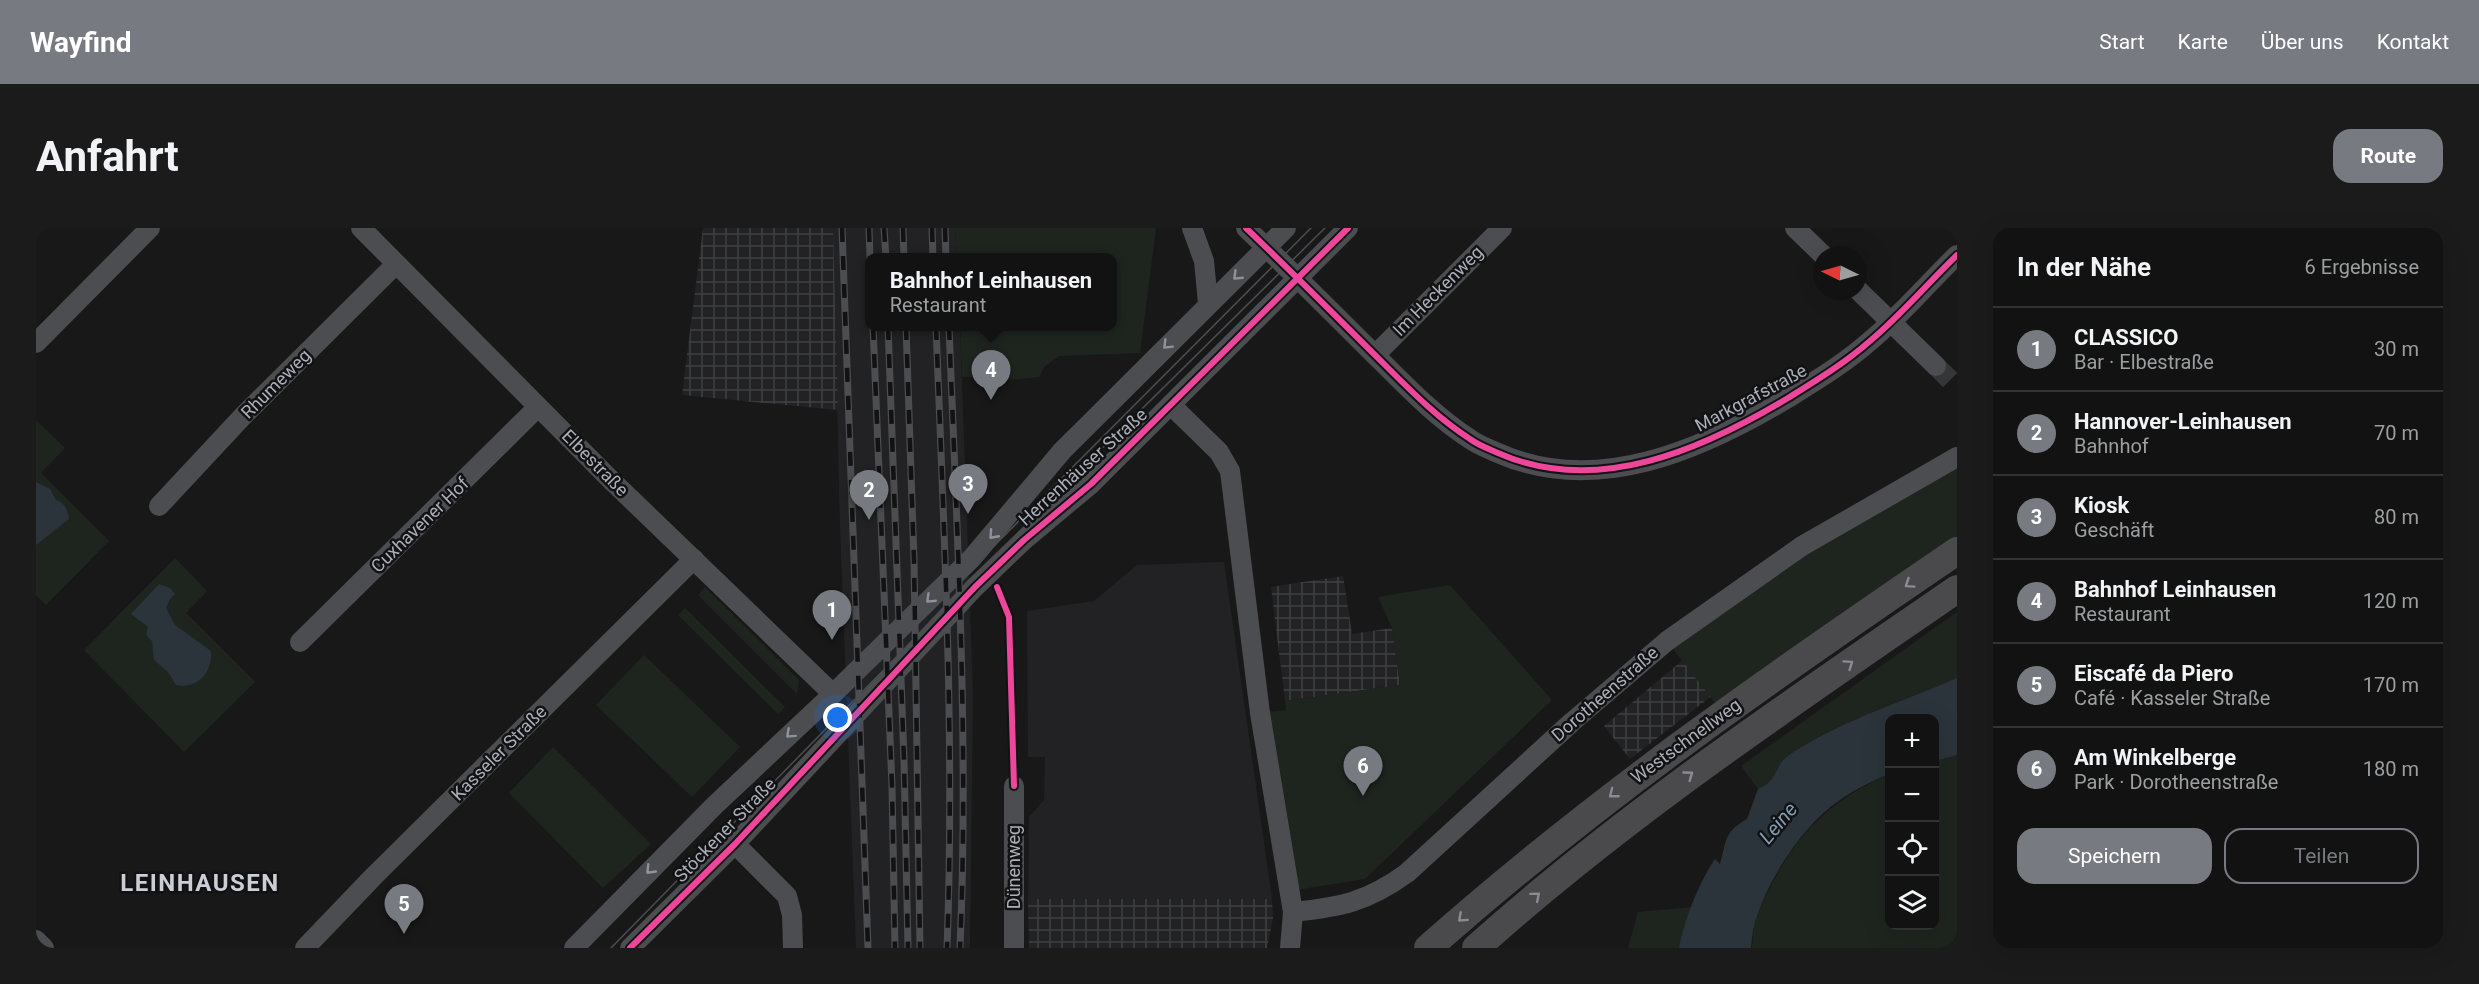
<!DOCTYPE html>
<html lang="de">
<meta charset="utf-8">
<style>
:root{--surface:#121212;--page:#1b1b1b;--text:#f1f3f6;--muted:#9c9e9f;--line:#313232;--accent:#777a81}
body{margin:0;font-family:Roboto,sans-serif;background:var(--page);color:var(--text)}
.controls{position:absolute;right:18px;bottom:18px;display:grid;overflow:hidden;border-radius:12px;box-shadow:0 6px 24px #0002}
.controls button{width:54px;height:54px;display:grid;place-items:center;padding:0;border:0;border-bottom:2px solid var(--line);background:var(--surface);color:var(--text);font:30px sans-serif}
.compass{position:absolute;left:1777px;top:18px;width:54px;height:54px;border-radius:50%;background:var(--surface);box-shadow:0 6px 24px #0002;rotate:275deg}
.you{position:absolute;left:802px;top:490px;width:21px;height:21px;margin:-15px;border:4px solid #fff;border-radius:50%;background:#1a73e8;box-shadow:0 0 0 9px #1a73e833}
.badge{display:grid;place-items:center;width:39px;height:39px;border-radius:50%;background:var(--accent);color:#fff;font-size:20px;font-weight:700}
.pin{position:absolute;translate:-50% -50px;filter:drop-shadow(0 2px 3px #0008)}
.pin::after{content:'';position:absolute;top:32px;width:21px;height:18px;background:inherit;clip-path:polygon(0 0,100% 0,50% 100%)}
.popup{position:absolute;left:829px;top:25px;width:252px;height:78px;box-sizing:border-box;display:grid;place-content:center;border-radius:12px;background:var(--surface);filter:drop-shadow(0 2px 4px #0005);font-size:20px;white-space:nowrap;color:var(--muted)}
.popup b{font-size:22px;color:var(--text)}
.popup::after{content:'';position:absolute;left:50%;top:100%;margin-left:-12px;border:12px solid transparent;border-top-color:var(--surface)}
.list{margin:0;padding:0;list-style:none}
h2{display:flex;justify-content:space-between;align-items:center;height:78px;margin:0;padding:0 24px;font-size:26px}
h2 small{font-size:20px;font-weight:400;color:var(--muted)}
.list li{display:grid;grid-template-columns:39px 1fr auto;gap:18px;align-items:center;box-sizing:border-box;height:84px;padding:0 24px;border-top:2px solid var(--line)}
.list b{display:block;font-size:22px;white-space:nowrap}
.list p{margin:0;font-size:20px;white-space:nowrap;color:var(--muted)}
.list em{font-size:20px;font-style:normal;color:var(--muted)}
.actions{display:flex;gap:12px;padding:18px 24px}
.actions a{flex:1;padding:14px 0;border:2px solid var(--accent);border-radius:18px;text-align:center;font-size:21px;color:var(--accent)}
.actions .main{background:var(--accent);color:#fff}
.icon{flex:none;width:33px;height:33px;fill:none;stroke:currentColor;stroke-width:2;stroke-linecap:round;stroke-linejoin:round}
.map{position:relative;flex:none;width:1921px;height:720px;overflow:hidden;border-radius:18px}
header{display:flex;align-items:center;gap:36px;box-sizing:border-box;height:84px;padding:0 30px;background:var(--accent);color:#fff}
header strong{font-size:28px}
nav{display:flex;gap:33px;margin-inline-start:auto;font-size:21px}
.intro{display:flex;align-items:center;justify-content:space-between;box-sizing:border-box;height:144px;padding:0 36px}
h1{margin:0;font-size:42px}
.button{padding:15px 27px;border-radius:18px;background:var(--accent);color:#fff;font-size:21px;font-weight:700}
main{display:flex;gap:36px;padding:0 36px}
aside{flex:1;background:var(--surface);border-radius:18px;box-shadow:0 6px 24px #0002}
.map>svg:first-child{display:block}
.built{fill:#222224}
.industrial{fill:url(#industrial-grid)}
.green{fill:#1e251f}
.water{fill:#2b343a}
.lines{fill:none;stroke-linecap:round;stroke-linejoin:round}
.minor-tunnel{stroke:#353638;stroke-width:20;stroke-dasharray:20 10;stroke-linecap:butt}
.minor{stroke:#4c4d51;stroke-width:20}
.highway{stroke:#4a4a4d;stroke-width:28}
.tram{stroke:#4c4d50;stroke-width:1.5}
.rail-casing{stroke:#4c4d50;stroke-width:7}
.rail{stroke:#121214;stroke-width:4.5;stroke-dasharray:14;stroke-linecap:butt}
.cycleway-casing{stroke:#121214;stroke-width:10}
.cycleway{stroke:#ed469a;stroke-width:6}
.oneway{stroke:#8e929a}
.oneway2{stroke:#888c93}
.labels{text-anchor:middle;stroke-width:5;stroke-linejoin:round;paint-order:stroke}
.street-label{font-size:18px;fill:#aaafb9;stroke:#121214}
.water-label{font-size:20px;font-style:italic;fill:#829eb3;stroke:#121214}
.district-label{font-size:24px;font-weight:bold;letter-spacing:1.5px;fill:#cbced5;stroke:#121214}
</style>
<header>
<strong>Wayfind</strong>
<nav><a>Start</a><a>Karte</a><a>Über uns</a><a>Kontakt</a></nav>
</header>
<div class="intro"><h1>Anfahrt</h1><a class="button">Route</a></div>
<main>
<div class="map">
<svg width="1921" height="720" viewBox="0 0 1921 720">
<defs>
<pattern id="industrial-grid" width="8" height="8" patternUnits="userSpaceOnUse" patternTransform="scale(1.5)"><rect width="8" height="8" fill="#222224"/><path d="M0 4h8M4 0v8" fill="none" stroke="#3f4042"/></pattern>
</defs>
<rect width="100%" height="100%" fill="#181818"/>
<!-- built -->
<g class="built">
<polygon points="797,0 919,0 921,29 834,30 834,98 924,99 937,465 934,720 820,720 804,300"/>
<polygon points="1188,334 1236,671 992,671 993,589 1008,572 1009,529 992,529 991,383 1058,373 1101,337"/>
</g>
<!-- industrial -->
<g class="industrial">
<polygon points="667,0 797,0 802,182 646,167"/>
<polygon points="1307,348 1316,406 1356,400 1364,457 1249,473 1235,359"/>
<polygon points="1654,426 1682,463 1594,531 1568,498"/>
<polygon points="992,671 1236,671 1237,690 1231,720 993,720"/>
</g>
<!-- green -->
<g class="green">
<polygon points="919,0 1120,0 1104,125 1023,128 1009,138 1003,149 973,152 972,149 926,149 924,99 1076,98 1076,30 921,29"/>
<polygon points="0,192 29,220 5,245 73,313 10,377 0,367"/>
<polygon points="1921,229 1921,310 1679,475 1631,413"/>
<polygon points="139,330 171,363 150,385 219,454 148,524 48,422"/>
<polygon points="1414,357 1516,472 1329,651 1254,663 1224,485 1250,482 1249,473 1364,457 1356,400 1342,369"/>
<polygon points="669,359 763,452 761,466 662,367"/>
<polygon points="649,380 749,479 742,486 642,387"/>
<path d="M 1921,384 L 1921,450 C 1869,473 1812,490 1764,520 C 1757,524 1746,531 1743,538 C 1737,550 1735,555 1722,561 L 1705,538 Z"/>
<polygon points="608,427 704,519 656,569 560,477"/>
<polygon points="517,519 615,616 567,660 473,565"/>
<path d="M 1921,527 L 1921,720 L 1716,720 C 1717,710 1717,698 1721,688 C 1724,678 1730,668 1735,658 C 1762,603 1798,571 1853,546 L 1854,698 L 1898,698 L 1899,533 Z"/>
<polygon points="1657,679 1643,720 1592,720 1602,684"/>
</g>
<!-- water -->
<g class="water">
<path d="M 0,254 L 14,261 L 20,272 C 28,274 32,282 33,291 L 0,317 Z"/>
<path d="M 123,356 L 134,360 L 139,366 L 134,371 L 130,380 L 139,397 L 175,423 C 177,444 161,462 140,457 L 132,444 L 118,432 L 116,413 L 110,407 L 112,399 L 95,386 Z"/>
<path d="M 1921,450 L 1921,527 L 1899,533 L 1898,490 L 1854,490 L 1853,546 C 1836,553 1820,561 1804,572 C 1768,596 1735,647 1721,688 C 1717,698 1716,710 1715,720 L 1643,720 C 1648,693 1663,654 1679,631 L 1684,636 C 1691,611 1688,604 1711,591 L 1722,561 C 1735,555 1737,550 1743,538 C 1746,531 1757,524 1764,520 C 1811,491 1870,472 1921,450 Z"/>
</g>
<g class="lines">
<!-- minor-tunnel -->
<polyline class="minor-tunnel" points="1900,138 1921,159"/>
<!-- minor -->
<g class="minor">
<polyline points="325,0 573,250 797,466"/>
<polyline points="1156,0 1168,33 1172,75"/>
<path d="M 1210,0 C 1258,46 1305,93 1352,140 C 1378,166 1403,191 1434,211 C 1442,217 1453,221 1462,225 C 1561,269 1667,221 1752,170 C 1781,152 1809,135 1834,113 C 1865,87 1892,55 1921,27"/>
<polyline points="1759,0 1787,27"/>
<polyline points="1822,62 1900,138"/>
<polyline points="0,115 114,0"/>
<polyline points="1339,127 1466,0"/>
<polyline points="1136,178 1183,224 1194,243 1224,485 1257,684"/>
<polyline points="123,278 207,188 360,36"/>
<polyline points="264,414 502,179"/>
<polyline points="978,558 978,720"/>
<polyline points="699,616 751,668 756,687 757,720"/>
<polyline points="0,712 8,720"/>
<polyline points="269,720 338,648 658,331"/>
<polyline points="538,720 678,578 797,466 936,330 1026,223 1250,0"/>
<polyline points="594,720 699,616 939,359 988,312 1055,256 1312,0"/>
<path d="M 1254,720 L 1257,684 C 1305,679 1331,674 1371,645 L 1536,494 L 1631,413 L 1766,318 L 1921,229"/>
</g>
<!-- highway -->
<g class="highway">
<path d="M 1392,720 C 1559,572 1737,448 1921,323"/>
<path d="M 1440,720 C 1589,586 1756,475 1921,361"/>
</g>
<!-- tram -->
<g class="tram">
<polyline points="548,720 734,531 934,342 1275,0"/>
<polyline points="575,720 1036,250 1289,0"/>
</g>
<defs>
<g id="rail">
<polyline points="806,0 832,720"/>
<polyline points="833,0 834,30"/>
<polyline points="848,0 850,30"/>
<polyline points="867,0 868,30"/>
<polyline points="896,0 897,30"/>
<polyline points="909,0 910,30"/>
<polyline points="837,98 856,558 859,720"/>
<polyline points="852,98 868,532 872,720"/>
<polyline points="870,98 878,332 884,720"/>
<path d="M 900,98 C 908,305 919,513 911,720"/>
<path d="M 913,98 C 921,305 933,513 924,720"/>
</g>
</defs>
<!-- rail casing -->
<use href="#rail" class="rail-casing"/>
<!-- rail -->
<use href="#rail" class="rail"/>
<defs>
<g id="cycleway">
<path d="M 1210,0 C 1258,46 1305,93 1352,140 C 1378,166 1403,191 1434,211 C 1442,217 1453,221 1462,225 C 1561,269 1667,221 1752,170 C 1781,152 1809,135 1834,113 C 1865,87 1892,55 1921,27"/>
<polyline points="961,359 973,389 978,558"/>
<polyline points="594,720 699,616 939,359 988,312 1055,256 1312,0"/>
</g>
</defs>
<!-- cycleway casing -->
<use href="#cycleway" class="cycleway-casing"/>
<!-- cycleway -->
<use href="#cycleway" class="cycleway"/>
</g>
<!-- one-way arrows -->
<defs><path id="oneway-chevron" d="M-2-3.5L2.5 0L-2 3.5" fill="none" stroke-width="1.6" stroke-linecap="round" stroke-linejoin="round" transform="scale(1.5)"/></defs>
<g class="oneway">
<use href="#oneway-chevron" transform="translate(1201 48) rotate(136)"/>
<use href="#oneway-chevron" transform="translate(1131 117) rotate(135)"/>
<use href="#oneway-chevron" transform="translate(957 307) rotate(132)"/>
<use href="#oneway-chevron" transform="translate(894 371) rotate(136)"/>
<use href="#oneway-chevron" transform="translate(754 506) rotate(138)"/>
<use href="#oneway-chevron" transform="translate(614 642) rotate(134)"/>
</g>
<g class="oneway2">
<use href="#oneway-chevron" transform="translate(1873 356) rotate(146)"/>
<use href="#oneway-chevron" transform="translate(1813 436) rotate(-35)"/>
<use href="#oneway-chevron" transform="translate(1653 547) rotate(-36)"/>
<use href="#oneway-chevron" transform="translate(1577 566) rotate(142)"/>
<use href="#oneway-chevron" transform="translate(1500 668) rotate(-40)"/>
<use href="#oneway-chevron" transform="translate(1426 690) rotate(138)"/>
</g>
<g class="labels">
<!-- street labels -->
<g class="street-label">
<text transform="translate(1402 63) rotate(-45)" y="6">Im Heckenweg</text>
<text transform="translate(240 156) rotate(-45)" y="6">Rhumeweg</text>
<text transform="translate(1715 170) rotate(-28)" y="6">Markgrafstraße</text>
<text transform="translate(559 235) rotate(45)" y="6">Elbestraße</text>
<text transform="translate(1047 239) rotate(-42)" y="6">Herrenhäuser Straße</text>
<text transform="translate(384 297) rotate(-44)" y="6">Cuxhavener Hof</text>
<text transform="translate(1569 466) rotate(-41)" y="6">Dorotheenstraße</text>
<text transform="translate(1650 513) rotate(-36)" y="6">Westschnellweg</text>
<text transform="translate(463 525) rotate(-45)" y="6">Kasseler Straße</text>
<text transform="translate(689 602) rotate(-46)" y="6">Stöckener Straße</text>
<text transform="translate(978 639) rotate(-90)" y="6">Dünenweg</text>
</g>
<!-- water labels -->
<g class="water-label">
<text transform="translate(1742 595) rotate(-50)" y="7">Leine</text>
</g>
<!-- district labels -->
<g class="district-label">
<text x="164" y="663">LEINHAUSEN</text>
</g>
</g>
</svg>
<div class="controls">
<button>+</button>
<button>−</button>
<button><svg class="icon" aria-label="locate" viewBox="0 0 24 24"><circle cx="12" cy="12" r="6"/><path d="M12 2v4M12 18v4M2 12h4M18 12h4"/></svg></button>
<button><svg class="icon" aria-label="layers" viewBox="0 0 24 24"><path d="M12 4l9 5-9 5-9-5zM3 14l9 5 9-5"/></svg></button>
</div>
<svg class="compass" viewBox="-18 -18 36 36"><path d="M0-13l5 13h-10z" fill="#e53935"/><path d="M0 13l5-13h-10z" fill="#9c9e9f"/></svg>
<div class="you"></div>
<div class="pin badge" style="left:796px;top:412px">1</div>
<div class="pin badge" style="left:833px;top:292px">2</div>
<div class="pin badge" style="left:932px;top:286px">3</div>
<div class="pin badge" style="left:955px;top:172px">4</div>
<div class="popup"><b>Bahnhof Leinhausen</b>Restaurant</div>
<div class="pin badge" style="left:368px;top:706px">5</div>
<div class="pin badge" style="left:1327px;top:568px">6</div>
</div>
<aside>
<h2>In der Nähe<small>6 Ergebnisse</small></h2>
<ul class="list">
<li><span class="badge">1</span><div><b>CLASSICO</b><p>Bar · Elbestraße</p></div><em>30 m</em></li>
<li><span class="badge">2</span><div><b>Hannover-Leinhausen</b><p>Bahnhof</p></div><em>70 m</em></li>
<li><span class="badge">3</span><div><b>Kiosk</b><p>Geschäft</p></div><em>80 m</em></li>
<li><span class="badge">4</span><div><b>Bahnhof Leinhausen</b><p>Restaurant</p></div><em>120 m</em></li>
<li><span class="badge">5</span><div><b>Eiscafé da Piero</b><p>Café · Kasseler Straße</p></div><em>170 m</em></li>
<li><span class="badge">6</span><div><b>Am Winkelberge</b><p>Park · Dorotheenstraße</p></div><em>180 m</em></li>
</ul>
<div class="actions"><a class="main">Speichern</a><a>Teilen</a></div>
</aside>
</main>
